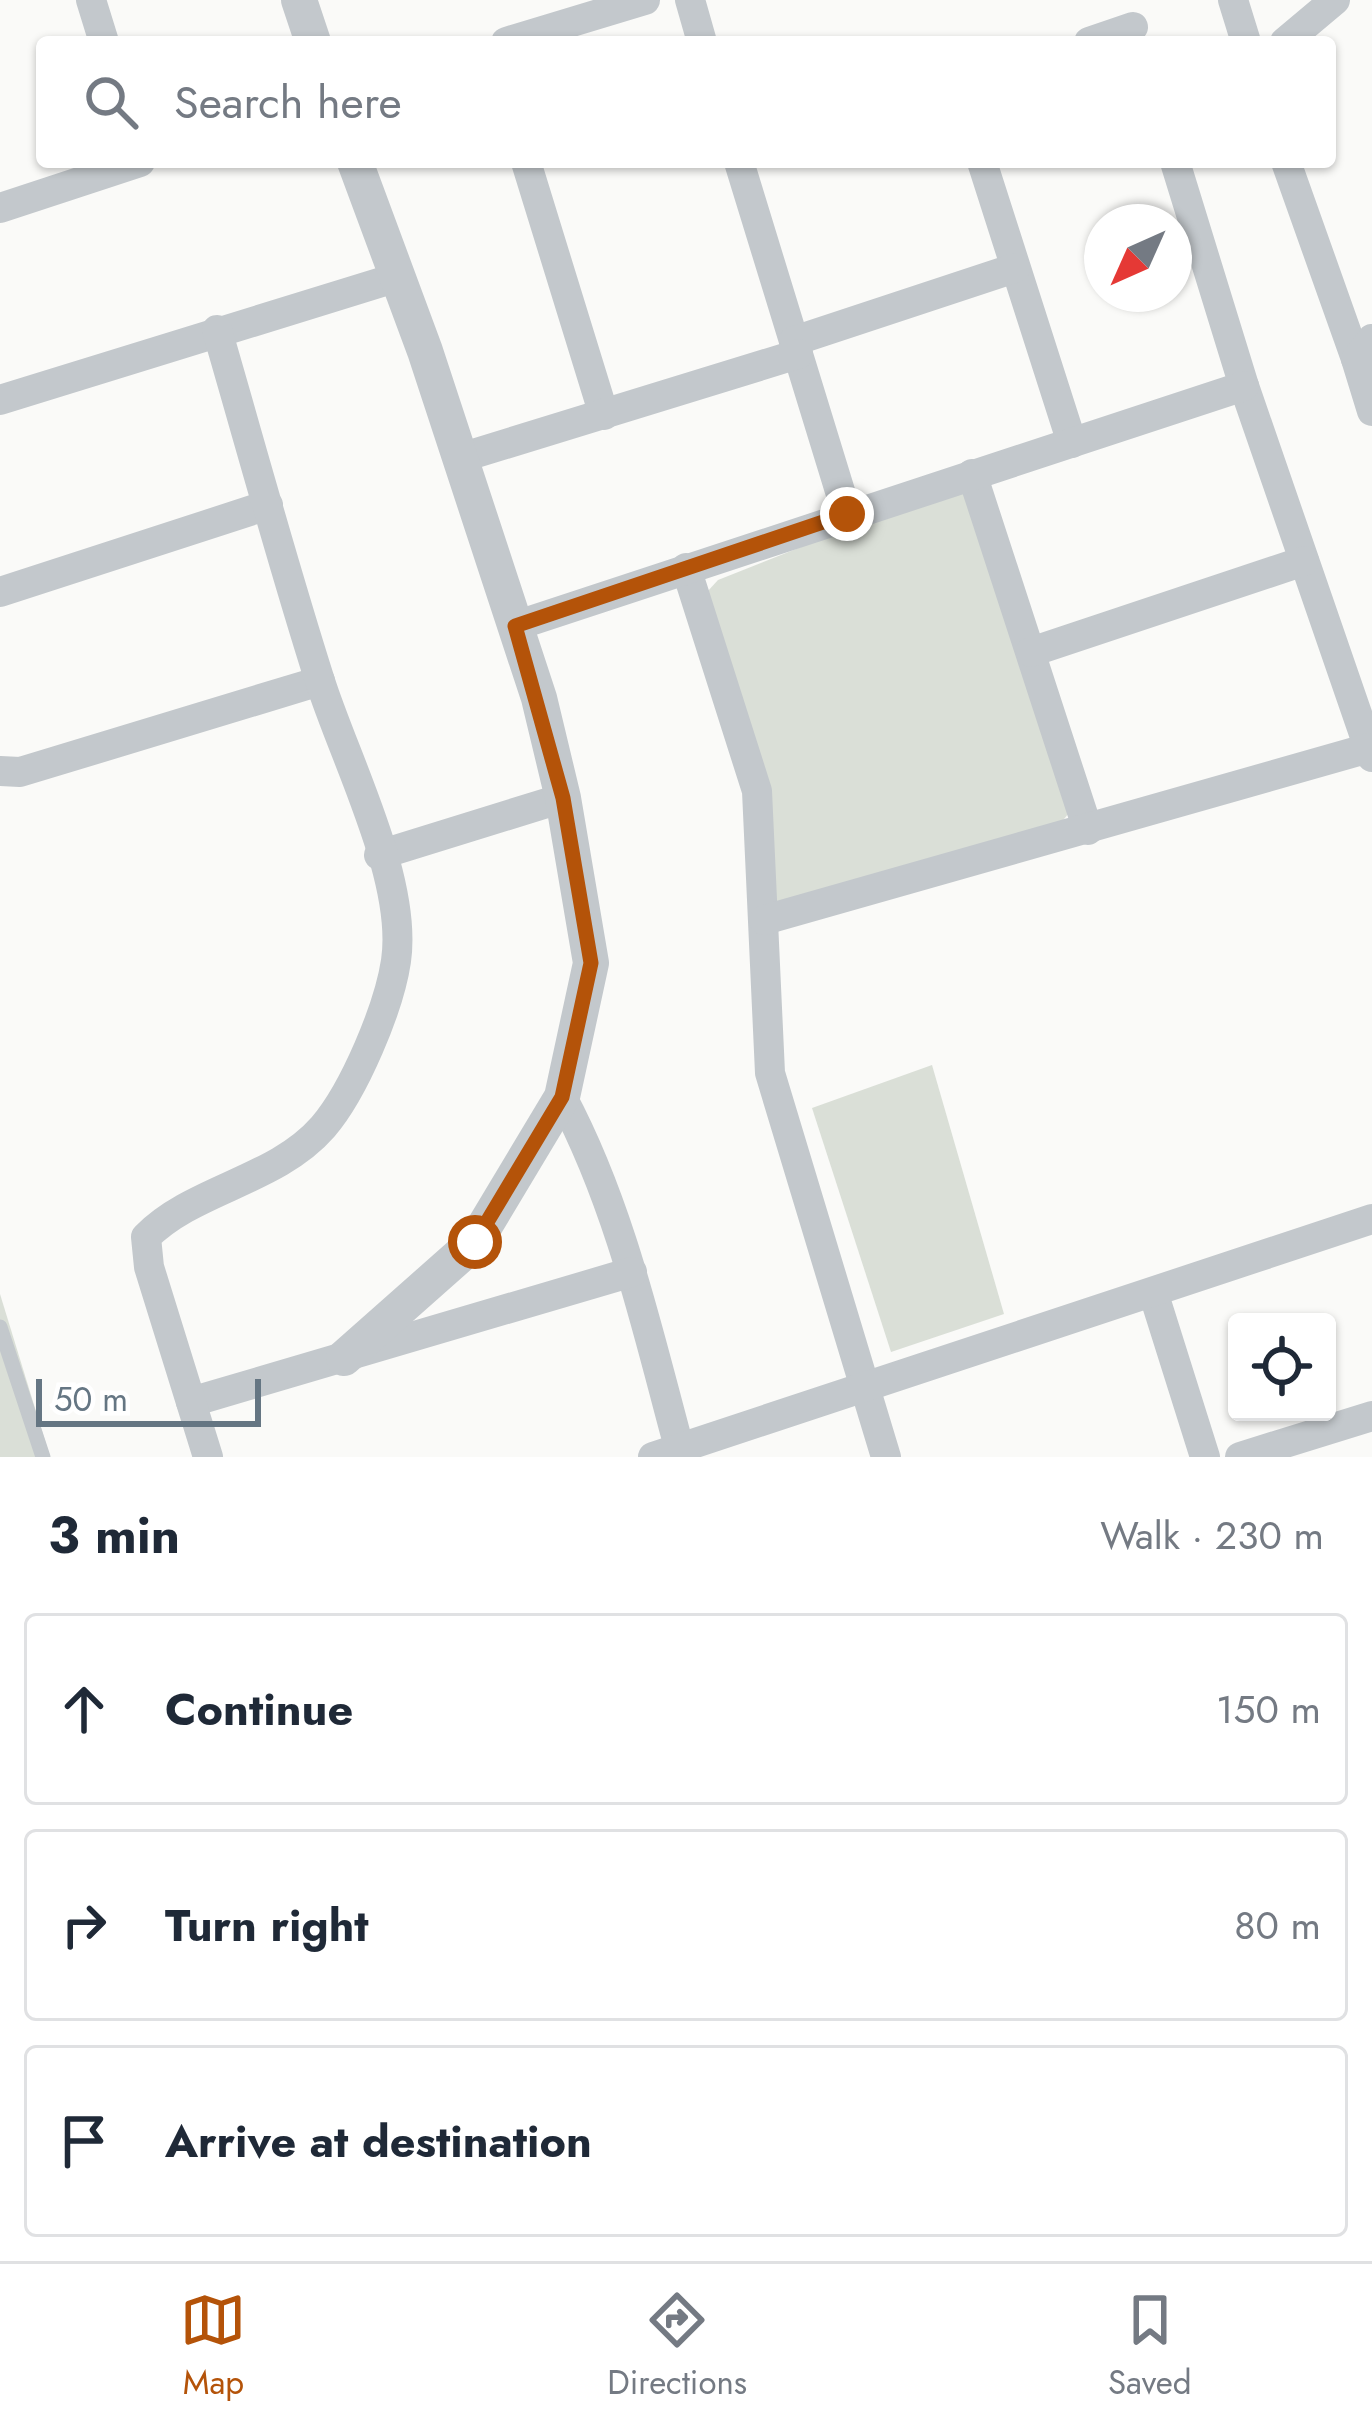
<!DOCTYPE html>
<meta charset="utf-8">
<style>
:root{--surface:#fff;--page:#f2f2f3;--text:#1f2937;--muted:#747a83;--line:#e0e1e3;--accent:#b45309}
body{margin:0;font-family:Jost,sans-serif;background:var(--page);color:var(--text)}
.controls{position:absolute;right:36px;bottom:36px;display:grid;overflow:hidden;border-radius:12px;box-shadow:0 3px 9px #0004}
.controls button{width:108px;height:108px;display:grid;place-items:center;padding:0;border:0;border-bottom:3px solid var(--line);background:var(--surface);color:var(--text);font:60px sans-serif}
.compass{position:absolute;left:1084px;top:204px;width:108px;height:108px;border-radius:50%;background:var(--surface);box-shadow:0 3px 9px #0004;rotate:225deg}
.scale{position:absolute;left:36px;bottom:30px;width:225px;box-sizing:border-box;padding-left:12px;border:6px solid #657683;border-top:0;font-size:33px;line-height:42px;white-space:nowrap;color:#657683;-webkit-text-stroke:9px #fff;paint-order:stroke}
.stop{position:absolute;width:36px;height:36px;margin:-27px;border:9px solid #b45309;border-radius:50%;background:#fff}
.stop.end{background:#b45309;border-color:#fff;box-shadow:0 3px 12px #0008}
.list{margin:0;padding:0;list-style:none}
h2{display:flex;justify-content:space-between;align-items:center;height:156px;margin:0;padding:0 48px;font-size:51px}
h2 small{font-size:39px;font-weight:400;color:var(--muted)}
.list li{display:grid;grid-template-columns:78px 1fr auto;gap:36px;align-items:center;box-sizing:border-box;height:192px;margin:0 24px 24px;padding:0 24px;border:3px solid var(--line);border-radius:12px}
.list b{display:block;font-size:45px;white-space:nowrap}
.list em{font-size:39px;font-style:normal;color:var(--muted)}
.icon{flex:none;width:66px;height:66px;fill:none;stroke:currentColor;stroke-width:2;stroke-linecap:round;stroke-linejoin:round}
.map{position:relative;flex:none;width:1372px;height:1457px;overflow:hidden}
.search{position:absolute;background:var(--surface);box-shadow:0 3px 9px #0004;left:36px;right:36px;top:36px;height:132px;display:flex;align-items:center;gap:30px;box-sizing:border-box;padding:0 42px;border-radius:12px;color:var(--muted);font-size:45px}
.sheet{height:804px;background:var(--surface)}
nav{display:flex;justify-content:space-around;align-items:center;box-sizing:border-box;height:168px;border-top:3px solid var(--line);background:var(--surface);font-size:33px;color:var(--muted)}
nav a{display:grid;justify-items:center;gap:6px}
nav .on{color:var(--accent)}
.map>svg:first-child{display:block}
.green{fill:#dadfd7}
.lines{fill:none;stroke-linecap:round;stroke-linejoin:round}
.service{stroke:#c3c8cc;stroke-width:15}
.minor{stroke:#c3c8cc;stroke-width:30}
.tertiary{stroke:#c3c8cc;stroke-width:36}
.route{stroke:#b45309;stroke-width:15}
</style>
<div class="map">
<svg width="1372" height="1457" viewBox="0 0 1372 1457">
<rect width="100%" height="100%" fill="#fafaf8"/>
<!-- green -->
<g class="green">
<polygon points="955,486 974,499 1072,809 1057,828 775,902 707,592 718,580"/>
<polygon points="932,1065 1004,1314 891,1352 812,1108"/>
<polygon points="0,1294 50,1457 0,1457"/>
</g>
<g class="lines">
<!-- service -->
<polyline class="service" points="0,1327 43,1457"/>
<!-- minor -->
<g class="minor">
<polyline points="91,0 104,42"/>
<polyline points="690,0 702,42"/>
<polyline points="1233,0 1246,42"/>
<polyline points="506,42 645,0"/>
<polyline points="1089,42 1133,27"/>
<polyline points="1285,42 1335,0"/>
<polyline points="526,162 604,415"/>
<polyline points="739,162 847,514"/>
<polyline points="982,162 1072,443"/>
<polyline points="1175,162 1244,386 1372,757"/>
<polyline points="1286,162 1356,359"/>
<polyline points="0,208 140,162"/>
<polyline points="1372,339 1356,359 1372,411"/>
<polyline points="794,341 1015,268"/>
<polyline points="0,400 398,277"/>
<polyline points="460,458 798,354"/>
<polyline points="972,474 1088,830"/>
<polyline points="686,568 757,791 770,1073 886,1457"/>
<polyline points="0,592 268,505"/>
<polyline points="515,626 1244,386"/>
<polyline points="1031,652 1304,561"/>
<polyline points="0,771 20,772 320,681"/>
<polyline points="379,855 563,798"/>
<polyline points="764,920 1369,748"/>
<path d="M 562,1097 C 620,1206 647,1329 679,1447"/>
<polyline points="1154,1295 1205,1457"/>
<polyline points="191,1402 632,1272"/>
<path d="M 208,1457 L 149,1267 L 146,1237 C 193,1189 276,1181 323,1127 C 354,1091 389,1008 396,961 C 408,879 345,760 320,681 C 283,565 251,447 217,330"/>
<polyline points="653,1457 1372,1219"/>
<polyline points="1240,1457 1372,1416"/>
</g>
<!-- tertiary -->
<g class="tertiary">
<polyline points="299,0 313,42"/>
<polyline points="344,1358 475,1242 562,1097 591,963 563,798 539,698 425,351 355,162"/>
</g>
</g>
<g class="lines">
<!-- route -->
<polyline class="route" points="475,1242 562,1097 591,963 563,798 515,626 847,514"/>
</g>
</svg>
<div class="controls">
<button><svg class="icon" aria-label="locate" viewBox="0 0 24 24"><circle cx="12" cy="12" r="6"/><path d="M12 2v4M12 18v4M2 12h4M18 12h4"/></svg></button>
</div>
<svg class="compass" viewBox="-18 -18 36 36"><path d="M0-13l5 13h-10z" fill="#e53935"/><path d="M0 13l5-13h-10z" fill="#747a83"/></svg>
<div class="scale">50 m</div>
<div class="stop" style="left:475px;top:1242px"></div>
<div class="stop end" style="left:847px;top:514px"></div>
<div class="search"><svg class="icon" aria-label="search" viewBox="0 0 24 24"><circle cx="10" cy="10" r="6"/><path d="M15 15l6 6"/></svg>Search here</div>
</div>
<section class="sheet">
<h2>3 min<small>Walk · 230 m</small></h2>
<ul class="list">
<li><svg class="icon" aria-label="ahead" viewBox="0 0 24 24"><path d="M12 20V5M6 11l6-6 6 6"/></svg><div><b>Continue</b></div><em>150 m</em></li>
<li><svg class="icon" aria-label="right" viewBox="0 0 24 24"><path d="M7 20v-9h11M14 6l5 5-5 5"/></svg><div><b>Turn right</b></div><em>80 m</em></li>
<li><svg class="icon" aria-label="arrive" viewBox="0 0 24 24"><path d="M6 21V4h12l-3 4 3 4H6"/></svg><div><b>Arrive at destination</b></div></li>
</ul>
</section>
<nav>
<a class="on"><svg class="icon" aria-label="map" viewBox="0 0 24 24"><path d="M3 6l6-2 6 2 6-2v14l-6 2-6-2-6 2zM9 4v14M15 6v14"/></svg>Map</a>
<a><svg class="icon" aria-label="directions" viewBox="0 0 24 24"><path d="M12 3l9 9-9 9-9-9zM9 14v-3h6M13 9l2 2-2 2"/></svg>Directions</a>
<a><svg class="icon" aria-label="saved" viewBox="0 0 24 24"><path d="M7 4h10v16l-5-4-5 4z"/></svg>Saved</a>
</nav>
